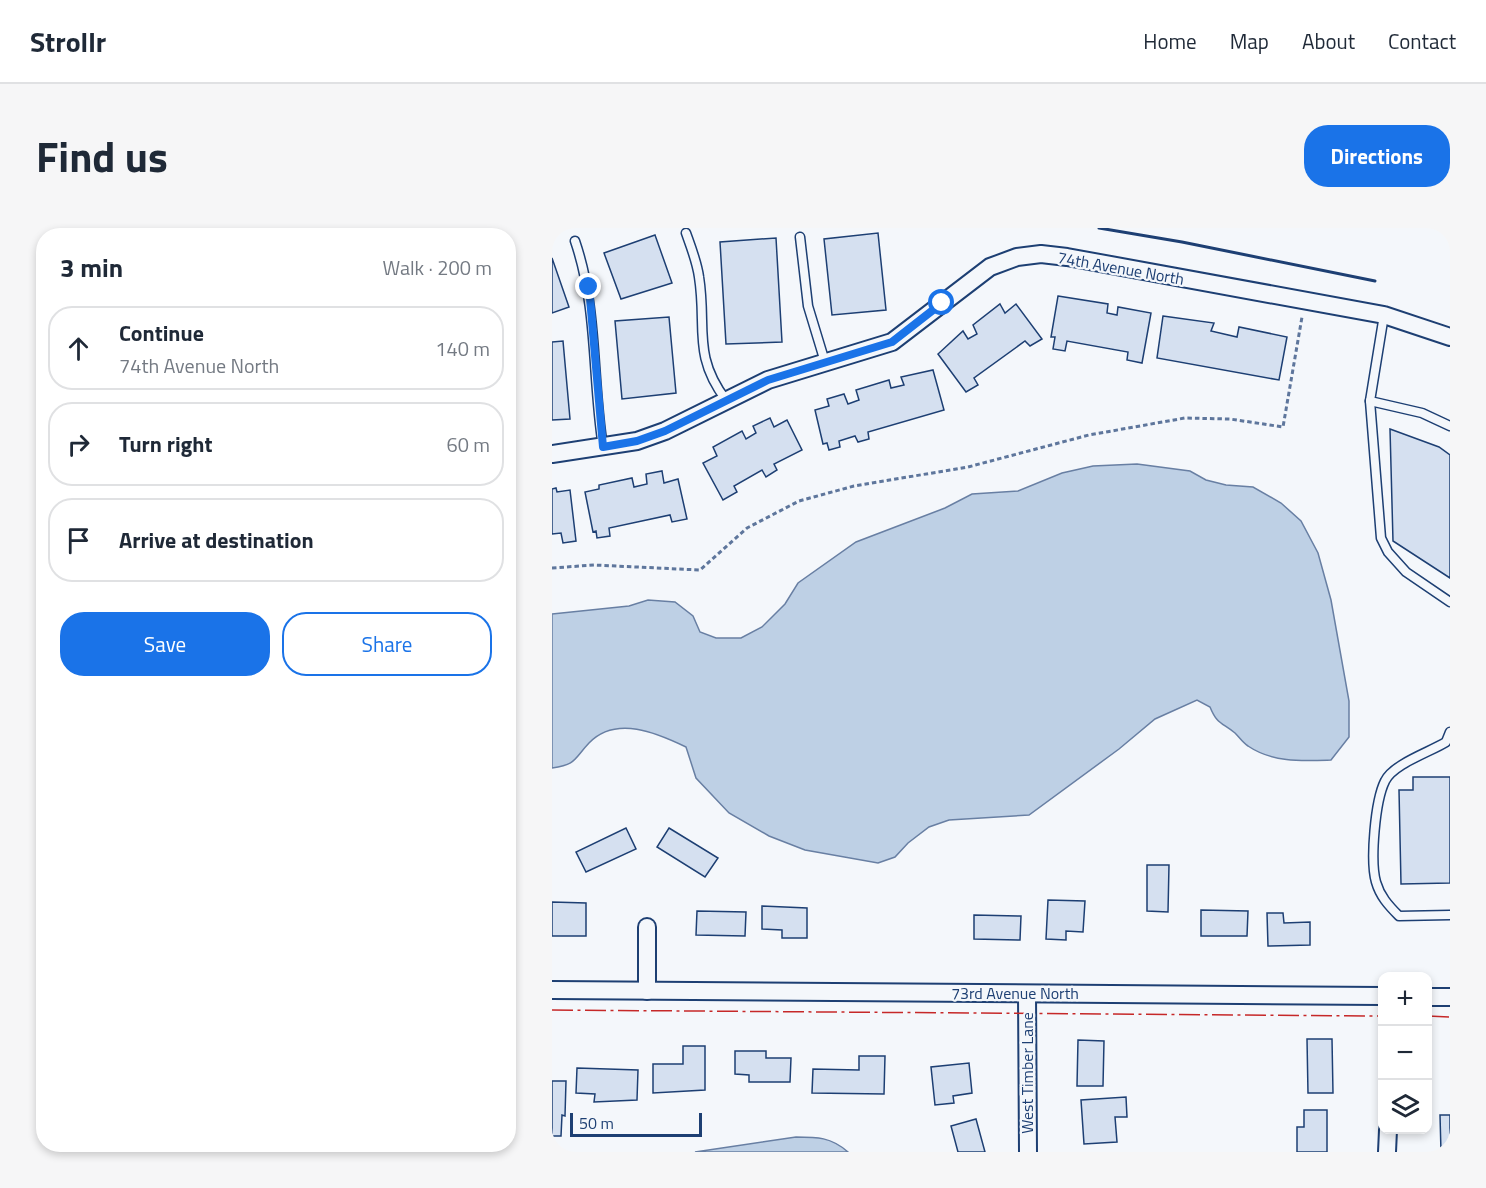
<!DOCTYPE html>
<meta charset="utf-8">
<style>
:root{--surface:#fff;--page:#f6f6f7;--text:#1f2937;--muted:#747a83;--line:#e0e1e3;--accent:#1a73e8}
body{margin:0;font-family:"Titillium Web",sans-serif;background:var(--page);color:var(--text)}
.controls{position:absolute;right:18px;bottom:18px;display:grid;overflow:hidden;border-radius:12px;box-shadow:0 3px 9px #0003}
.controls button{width:54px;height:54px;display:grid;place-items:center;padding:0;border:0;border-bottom:2px solid var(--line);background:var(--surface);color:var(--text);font:30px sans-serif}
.scale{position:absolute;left:18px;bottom:15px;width:132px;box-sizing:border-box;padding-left:6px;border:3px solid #1d3f73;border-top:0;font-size:16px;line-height:21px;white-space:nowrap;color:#1d3f73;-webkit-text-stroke:4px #f4f7fb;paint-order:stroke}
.stop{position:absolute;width:18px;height:18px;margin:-14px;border:4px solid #1a73e8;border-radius:50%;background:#fff}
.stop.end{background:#1a73e8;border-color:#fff;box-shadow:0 2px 6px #0008}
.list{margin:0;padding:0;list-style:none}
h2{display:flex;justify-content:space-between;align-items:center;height:78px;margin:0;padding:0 24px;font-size:26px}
h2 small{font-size:20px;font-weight:400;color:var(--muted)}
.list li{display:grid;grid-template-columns:39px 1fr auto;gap:18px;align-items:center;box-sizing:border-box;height:84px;margin:0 12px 12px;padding:0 12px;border:2px solid var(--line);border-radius:24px}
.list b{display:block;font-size:22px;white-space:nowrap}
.list p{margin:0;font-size:20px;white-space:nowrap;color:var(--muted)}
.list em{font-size:20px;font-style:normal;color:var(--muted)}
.actions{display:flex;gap:12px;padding:18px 24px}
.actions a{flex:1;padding:14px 0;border:2px solid var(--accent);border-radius:24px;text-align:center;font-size:21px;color:var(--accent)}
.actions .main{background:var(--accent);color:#fff}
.icon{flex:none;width:33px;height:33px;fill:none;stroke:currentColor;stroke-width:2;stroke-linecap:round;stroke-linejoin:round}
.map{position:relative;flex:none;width:898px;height:924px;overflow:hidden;border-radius:24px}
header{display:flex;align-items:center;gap:36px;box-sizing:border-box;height:84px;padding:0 30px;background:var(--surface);border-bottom:2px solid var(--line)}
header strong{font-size:28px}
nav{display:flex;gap:33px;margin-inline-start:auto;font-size:21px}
.intro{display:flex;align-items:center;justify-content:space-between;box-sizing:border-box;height:144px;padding:0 36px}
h1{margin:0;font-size:42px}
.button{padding:15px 27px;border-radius:24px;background:var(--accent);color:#fff;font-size:21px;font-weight:700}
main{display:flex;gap:36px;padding:0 36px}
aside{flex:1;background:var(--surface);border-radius:24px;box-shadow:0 3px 9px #0003}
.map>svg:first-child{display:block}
.water{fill:#bed0e5;stroke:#687fa3;stroke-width:1.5}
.building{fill:#d5e0f0;stroke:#1d3f73;stroke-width:1.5}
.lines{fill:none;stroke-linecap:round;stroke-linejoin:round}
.lane-casing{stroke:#1d3f73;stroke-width:11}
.street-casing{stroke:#1d3f73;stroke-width:20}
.path{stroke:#5e769c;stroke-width:3;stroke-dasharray:4.5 3;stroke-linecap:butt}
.lane{stroke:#f4f7fb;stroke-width:8}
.street{stroke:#f4f7fb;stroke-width:16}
.wall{stroke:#1d3f73;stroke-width:3}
.power{stroke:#c62828;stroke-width:1.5;stroke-dasharray:21 4.5 3 4.5;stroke-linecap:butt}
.route{stroke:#1a73e8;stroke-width:8}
.labels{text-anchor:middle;stroke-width:4.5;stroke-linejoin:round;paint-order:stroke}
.street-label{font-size:16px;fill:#1d3f73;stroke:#f4f7fb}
</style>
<header>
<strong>Strollr</strong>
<nav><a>Home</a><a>Map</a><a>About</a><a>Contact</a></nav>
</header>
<div class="intro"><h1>Find us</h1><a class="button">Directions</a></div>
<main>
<aside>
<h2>3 min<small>Walk · 200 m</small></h2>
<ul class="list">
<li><svg class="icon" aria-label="ahead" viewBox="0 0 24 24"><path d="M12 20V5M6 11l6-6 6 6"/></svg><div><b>Continue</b><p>74th Avenue North</p></div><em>140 m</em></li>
<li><svg class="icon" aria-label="right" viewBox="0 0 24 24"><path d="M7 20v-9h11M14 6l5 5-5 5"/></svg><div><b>Turn right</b></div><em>60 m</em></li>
<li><svg class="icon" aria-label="arrive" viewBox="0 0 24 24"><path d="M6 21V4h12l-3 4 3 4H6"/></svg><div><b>Arrive at destination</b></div></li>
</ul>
<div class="actions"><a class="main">Save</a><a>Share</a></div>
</aside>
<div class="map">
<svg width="898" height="924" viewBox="0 0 898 924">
<rect width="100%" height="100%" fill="#f4f7fb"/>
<!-- water -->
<g class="water">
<path d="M 585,236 L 638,243 L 654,252 L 674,257 L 701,259 L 729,275 L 749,293 L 766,325 L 779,372 L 797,473 L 797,509 L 779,532 C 751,533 721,535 696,518 C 691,515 687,509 683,505 C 669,494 665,496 658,479 L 645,472 L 603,491 L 567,521 L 477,587 L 397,592 L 377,599 L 356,615 L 343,629 L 326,635 L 253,622 L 217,608 L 177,585 L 144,550 L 134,519 C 105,505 64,487 37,515 C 21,532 25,536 0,540 L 0,386 L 77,378 L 96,372 L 123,374 L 141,388 L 148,404 L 164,410 L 189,410 L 210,399 L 233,376 L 246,355 L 304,314 L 393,280 L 420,266 L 466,263 L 510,245 L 541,238 Z"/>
<path d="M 244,909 C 265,909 279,909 296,924 L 143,924 Z"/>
</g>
<!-- building -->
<g class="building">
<polygon points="326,5 334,82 280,87 272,11"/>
<polygon points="103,7 120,55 69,71 52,25"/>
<polygon points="224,10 230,114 174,116 168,14"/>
<polygon points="0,30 17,79 0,85"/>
<polygon points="506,68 556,76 555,85 565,87 566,79 599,85 590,135 575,132 576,124 515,113 513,123 501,121 503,109 499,109"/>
<polygon points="448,76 453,85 464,76 490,111 478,118 473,113 422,150 426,157 414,164 386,126 411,103 416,111 425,106 421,97"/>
<polygon points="611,88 662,95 659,103 685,109 687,99 735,109 727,152 605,130"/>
<polygon points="117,89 124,165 70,171 63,93"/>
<polygon points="11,113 18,191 0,192 0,114"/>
<polygon points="381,142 392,182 316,204 317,211 306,214 303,208 287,213 288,219 277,222 275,215 271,216 263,182 277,178 275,171 292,166 296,176 307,172 304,162 337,152 339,160 352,157 349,149"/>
<polygon points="218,190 222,199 235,192 250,222 222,236 225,242 214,249 210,242 182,258 185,264 171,272 151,235 165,228 161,219 190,203 194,211 204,205 201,198"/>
<polygon points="838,201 887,219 898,227 898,350 841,313"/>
<polygon points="110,243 112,255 126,251 135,291 120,294 118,287 57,300 58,308 45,310 44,303 41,304 33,264 47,261 47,257 80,250 82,259 95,256 94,246"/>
<polygon points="4,260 5,264 18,262 24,313 11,315 9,305 0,306 0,261"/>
<polygon points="861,549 898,549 898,655 849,656 847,562 861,562"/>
<polygon points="74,600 84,621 34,644 24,624"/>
<polygon points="117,600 166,630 153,649 105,619"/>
<polygon points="595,637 617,637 616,684 595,683"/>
<polygon points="496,672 533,673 531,704 514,703 514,712 494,711"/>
<polygon points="0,674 34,675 34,708 0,708"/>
<polygon points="210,678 255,680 255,710 230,710 230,702 210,701"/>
<polygon points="649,682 696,683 695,708 649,708"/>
<polygon points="145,683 194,684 193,708 144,707"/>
<polygon points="715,685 731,685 732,695 758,694 758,717 716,718"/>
<polygon points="422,687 469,688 468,712 422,711"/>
<polygon points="755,811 780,811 781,865 756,865"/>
<polygon points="526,812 552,813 551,858 525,858"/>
<polygon points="131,818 153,818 153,862 101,865 101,836 131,836"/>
<polygon points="183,823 214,823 214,830 239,830 238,854 197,854 197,847 183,846"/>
<polygon points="307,828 333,828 332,866 260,865 261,841 307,842"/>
<polygon points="417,835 420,865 401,868 402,875 383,877 379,839"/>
<polygon points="25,840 86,842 85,872 42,874 43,866 24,865"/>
<polygon points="0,853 14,853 13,888 10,887 9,908 0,908"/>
<polygon points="574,869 575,889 563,889 565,914 532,916 529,872"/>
<polygon points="752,882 775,882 775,924 745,924 745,899 752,899"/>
<polygon points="888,887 898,887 898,924 889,924"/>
<polygon points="424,891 433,924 406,924 399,898"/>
</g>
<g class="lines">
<defs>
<g id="lane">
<path d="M 134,5 C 139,19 145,34 147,49 C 155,99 140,127 174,172"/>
<polyline points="248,9 256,78 273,134"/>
<path d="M 23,13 C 46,80 40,150 51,219"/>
<polyline points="832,87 818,173 870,185 898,198"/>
<polyline points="818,173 829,310 836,324 854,344 898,374"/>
<path d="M 898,504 L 894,514 C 878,524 841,536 833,553 C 823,573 818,633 824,654 C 828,668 836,677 847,688 L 898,687"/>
</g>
<g id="street">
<polyline points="0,226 85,213 113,203 216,152 340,114 438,39 465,29 489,26 515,29 832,87 898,109"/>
<polyline points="0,762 830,768"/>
<polyline points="95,763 95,699"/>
<polyline points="475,766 476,924"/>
<polyline points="876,769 898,769"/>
<polyline points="835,924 836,902"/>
</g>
</defs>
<!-- lane casing -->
<use href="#lane" class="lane-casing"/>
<!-- street casing -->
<use href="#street" class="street-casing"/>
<!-- path -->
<polyline class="path" points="0,340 42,337 148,342 195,300 247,273 302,258 416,239 537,207 633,190 678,191 731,199 750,89"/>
<!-- lane -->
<use href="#lane" class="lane"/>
<!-- street -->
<use href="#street" class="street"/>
<!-- wall -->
<polyline class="wall" points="547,0 630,14 823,53"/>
<!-- power -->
<g class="power">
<polyline points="0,782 830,788"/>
<polyline points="876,788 898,789"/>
</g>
</g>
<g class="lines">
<!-- route -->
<polyline class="route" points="37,59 51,219 85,213 113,203 216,152 340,114 390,75"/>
</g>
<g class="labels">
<!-- street labels -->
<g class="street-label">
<text transform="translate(569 40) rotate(10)" y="6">74th Avenue North</text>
<text x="463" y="771">73rd Avenue North</text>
<text transform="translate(475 845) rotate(-90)" y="6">West Timber Lane</text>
</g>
</g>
</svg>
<div class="controls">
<button>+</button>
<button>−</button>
<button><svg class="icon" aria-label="layers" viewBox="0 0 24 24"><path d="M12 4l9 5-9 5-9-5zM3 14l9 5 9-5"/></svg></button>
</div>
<div class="scale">50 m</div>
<div class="stop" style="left:390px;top:75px"></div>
<div class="stop end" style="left:37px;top:59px"></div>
</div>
</main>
